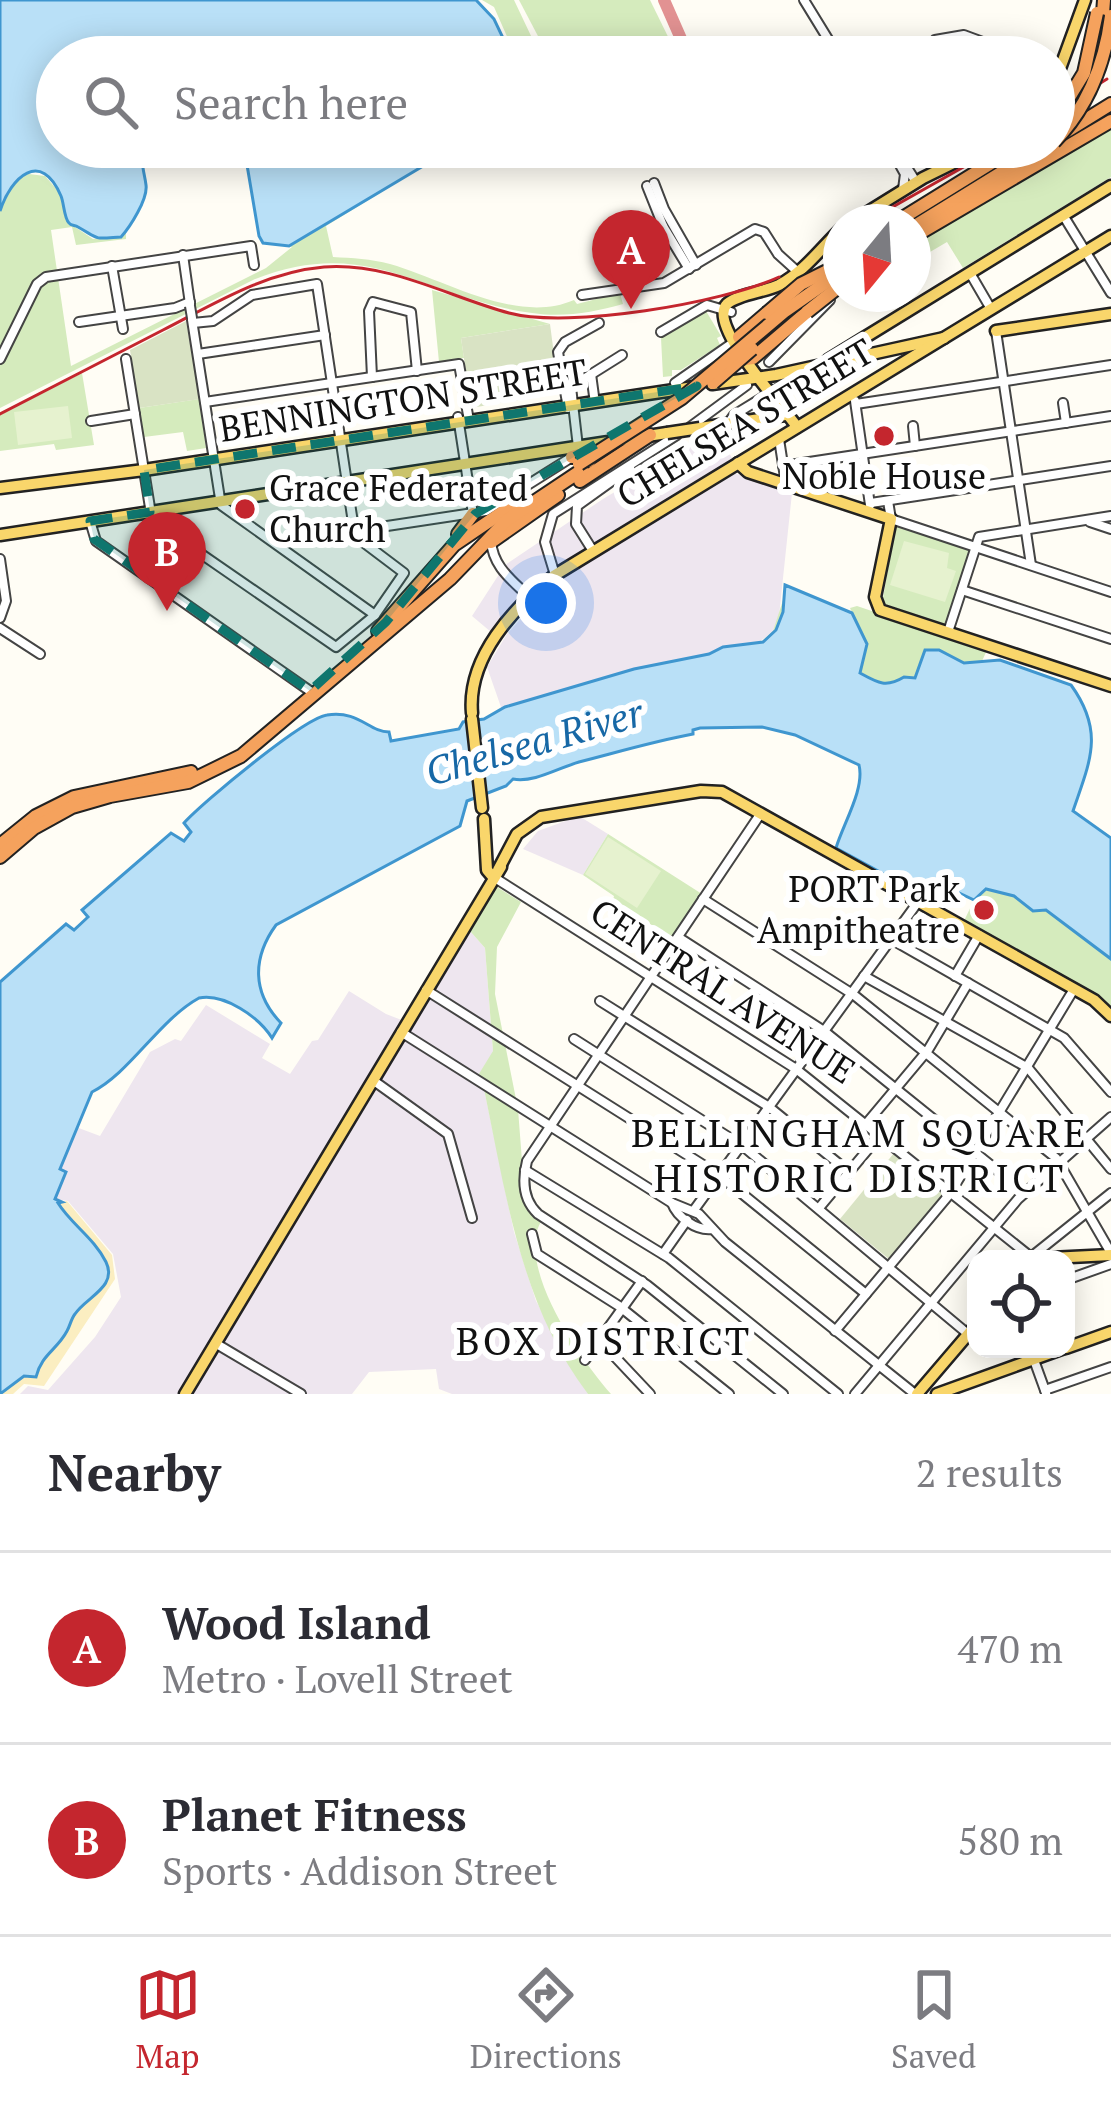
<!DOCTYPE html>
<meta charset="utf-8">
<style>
:root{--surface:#fff;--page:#f2f2f3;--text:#2b2b33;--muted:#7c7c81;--line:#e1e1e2;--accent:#c4262e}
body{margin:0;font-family:"PT Serif",serif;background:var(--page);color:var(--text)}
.controls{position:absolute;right:36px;bottom:36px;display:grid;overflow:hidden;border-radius:24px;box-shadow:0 6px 30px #0003}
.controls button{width:108px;height:108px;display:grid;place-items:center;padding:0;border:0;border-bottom:3px solid var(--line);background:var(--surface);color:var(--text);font:60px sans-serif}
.compass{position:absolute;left:823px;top:204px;width:108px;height:108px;border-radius:50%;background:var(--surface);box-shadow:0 6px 30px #0003;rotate:198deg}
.you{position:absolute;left:546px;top:603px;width:42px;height:42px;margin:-30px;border:9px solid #fff;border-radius:50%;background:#1a73e8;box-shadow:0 0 0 18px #1a73e833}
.badge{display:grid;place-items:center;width:78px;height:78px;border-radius:50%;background:var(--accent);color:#fff;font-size:39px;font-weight:700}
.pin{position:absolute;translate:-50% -99px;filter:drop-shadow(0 3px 6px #0008)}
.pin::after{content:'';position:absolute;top:63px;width:42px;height:36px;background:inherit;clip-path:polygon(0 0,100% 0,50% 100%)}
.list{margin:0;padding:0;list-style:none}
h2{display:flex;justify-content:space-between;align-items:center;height:156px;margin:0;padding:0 48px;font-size:51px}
h2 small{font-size:39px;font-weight:400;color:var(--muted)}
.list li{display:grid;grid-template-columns:78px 1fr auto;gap:36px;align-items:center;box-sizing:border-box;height:192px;padding:0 48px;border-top:3px solid var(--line)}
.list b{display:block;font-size:45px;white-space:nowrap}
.list p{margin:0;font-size:39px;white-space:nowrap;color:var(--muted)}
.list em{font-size:39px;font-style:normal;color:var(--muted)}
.icon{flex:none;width:66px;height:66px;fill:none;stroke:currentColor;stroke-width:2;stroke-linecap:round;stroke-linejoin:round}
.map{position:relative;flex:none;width:1111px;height:1394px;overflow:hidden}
.search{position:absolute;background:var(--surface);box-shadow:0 6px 30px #0003;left:36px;right:36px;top:36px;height:132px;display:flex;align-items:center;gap:30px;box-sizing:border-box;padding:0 42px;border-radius:66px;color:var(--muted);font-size:45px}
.sheet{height:540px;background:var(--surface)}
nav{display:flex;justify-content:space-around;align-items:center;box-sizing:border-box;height:168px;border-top:3px solid var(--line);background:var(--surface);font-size:33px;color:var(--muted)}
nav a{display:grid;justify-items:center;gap:6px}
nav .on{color:var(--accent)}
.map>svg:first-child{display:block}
.industrial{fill:#eee6ef}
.green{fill:#d5ebbd}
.sand{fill:#fbeec1}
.cemetery{fill:#d9e3c4}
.pitch{fill:#e6f2cf}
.water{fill:#b9e0f7;stroke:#3f96cf;stroke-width:3}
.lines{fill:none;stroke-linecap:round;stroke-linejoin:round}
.taxiway{stroke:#e29292;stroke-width:12}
.minor-casing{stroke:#444;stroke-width:12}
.major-casing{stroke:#222;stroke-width:15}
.highway-casing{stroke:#222;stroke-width:16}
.minor{stroke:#fff;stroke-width:8}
.major{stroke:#f9d66b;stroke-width:10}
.highway{stroke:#f5a25d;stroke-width:12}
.rail{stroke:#c4262e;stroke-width:3}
.minor-bridge-casing{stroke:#444;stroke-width:12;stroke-linecap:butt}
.major-bridge-casing{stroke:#222;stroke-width:15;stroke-linecap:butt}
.highway-bridge-casing{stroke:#222;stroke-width:16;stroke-linecap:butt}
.minor-bridge{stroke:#fff;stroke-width:8}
.major-bridge{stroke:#f9d66b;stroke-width:10}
.highway-bridge{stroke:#f5a25d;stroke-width:12}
.marked{fill:#0f766e;fill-opacity:0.2;stroke:#0f766e;stroke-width:9;stroke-dasharray:24 15;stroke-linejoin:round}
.poi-dot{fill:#c4262e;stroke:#fff;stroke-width:4.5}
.labels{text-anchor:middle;stroke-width:12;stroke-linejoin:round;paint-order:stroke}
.street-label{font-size:36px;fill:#111;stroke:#fff}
.poi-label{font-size:36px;fill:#111;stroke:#fff}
.water-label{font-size:39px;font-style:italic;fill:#1768a6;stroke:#fff}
.neighbourhood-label{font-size:39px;letter-spacing:3px;fill:#111;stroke:#fff}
</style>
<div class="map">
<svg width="1111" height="1394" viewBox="0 0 1111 1394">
<rect width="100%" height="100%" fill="#fffdf5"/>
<!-- industrial -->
<g class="industrial">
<polygon points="716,431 732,458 727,461 734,473 792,493 779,616 773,631 757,644 723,647 719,652 646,667 502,710 487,667 507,634 542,595 536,587 521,596 491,632 472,616 505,565 603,499"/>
<polygon points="579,816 608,834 583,875 523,849 538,831"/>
<polygon points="470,931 485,948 493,1051 484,1089 514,1232 536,1301 588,1394 452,1394 439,1389 436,1369 369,1372 352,1394 20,1394 28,1386 48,1390 95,1337 121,1297 113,1254 68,1201 55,1199 59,1169 76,1127 100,1136 150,1052 175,1039 181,1041 206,1005 270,1044 262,1058 290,1074 312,1041 318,1040 349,991 386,1014 412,1024"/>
</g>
<!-- green -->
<g class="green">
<polygon points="482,0 514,0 541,57 516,57 494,7"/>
<polygon points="519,0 650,0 678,57 549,57"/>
<polygon points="1111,106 1111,177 963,268 947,242 913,262 913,243"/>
<path d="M 232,147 L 455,147 L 326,226 L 333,257 C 352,258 371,259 390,264 C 446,280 517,325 574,300 L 577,304 L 620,293 L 623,304 C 594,312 564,318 532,313 C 425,299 369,233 253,280 L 0,408 L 0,211 L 12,181 L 21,173 L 45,176 L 60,193 L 69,223 L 93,239 L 126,233 L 126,239 L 76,245 L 72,227 L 51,230 L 71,366 L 266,268 L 292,247 L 263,243 L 259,236 L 247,165 Z"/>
<polygon points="432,290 550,324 461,338 464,358 439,362"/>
<polygon points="706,311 721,336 717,338 720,345 681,370 672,370 672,376 663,377 661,338"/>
<polygon points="82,373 94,445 56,450 54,444 0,451 0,415"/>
<polygon points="199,399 206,448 187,451 183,432 144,437 139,408"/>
<polygon points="896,526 970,550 945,625 882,603"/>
<polygon points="785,594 866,642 850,608 857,606 987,650 978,670 909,698 761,642 773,631"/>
<polygon points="608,834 702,894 672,938 613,900 614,896 583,875"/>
<path d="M 497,887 L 521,902 L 497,947 L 495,994 L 518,1109 L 525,1200 L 542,1220 C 514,1263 579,1358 611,1394 L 588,1394 C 521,1306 506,1195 484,1089 L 474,1082 L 493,1051 L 485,948 L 470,931 Z"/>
<polygon points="986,889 1017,898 1034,911 1046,910 1111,959 1111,1007 964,921 974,900"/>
</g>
<!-- sand -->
<path class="sand" d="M 67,1201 L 112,1255 L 115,1279 L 44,1386 L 24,1384 L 13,1394 L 1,1394 L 25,1376 L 36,1377 C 41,1355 57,1350 67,1331 C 70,1325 71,1319 75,1314 C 86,1297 118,1286 105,1261 C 94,1238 70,1224 58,1203 Z"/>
<!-- cemetery -->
<g class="cemetery">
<polygon points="186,321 200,399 139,408 130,350"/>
<polygon points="550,324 559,393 471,408 461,338"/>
<polygon points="894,1153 944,1193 889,1259 840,1219"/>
</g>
<!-- pitch -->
<g class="pitch">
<polygon points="68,406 72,438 18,445 14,412"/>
<polygon points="904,541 949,553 947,568 956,571 945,602 890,585"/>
<polygon points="608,837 661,871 637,908 585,874"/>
</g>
<!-- water -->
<g class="water">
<path d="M 0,0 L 476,0 L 494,19 L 512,57 L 57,57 L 57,147 L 147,147 C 139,163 144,169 146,185 C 148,199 130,227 121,237 C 92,239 101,240 78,227 C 75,225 71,226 69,223 C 64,218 64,203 61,196 C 41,149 11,177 0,211 Z"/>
<polygon points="232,147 455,147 289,246 263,243 259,236 247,165"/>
<path d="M 785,585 L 852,613 L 867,644 L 860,673 C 878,683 886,688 904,677 L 915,678 L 925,650 L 939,650 L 964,663 L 1000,660 L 1071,685 C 1105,732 1090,761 1073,811 L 1111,838 L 1111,959 L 1046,910 L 1033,911 L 1014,896 L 986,889 L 974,900 L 934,881 L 915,887 L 902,884 L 836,848 C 843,824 865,789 859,765 L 795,735 L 762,727 L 700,728 L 693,730 L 693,734 C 655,741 618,752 579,762 C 558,768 534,783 513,779 L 506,786 L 467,801 L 460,826 L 276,925 C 252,958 252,993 281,1023 L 272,1038 C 259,1017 224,993 199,998 C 159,1020 130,1073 92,1092 L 60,1169 L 66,1172 L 55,1199 L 62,1202 L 58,1203 C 71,1224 94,1238 106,1262 C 118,1287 86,1297 75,1314 C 71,1319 70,1326 67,1331 C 57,1350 41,1355 36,1377 L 24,1376 L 0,1394 L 0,982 L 66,924 L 74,930 L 88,917 L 82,910 L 171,833 L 184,841 L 191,832 L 184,823 C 203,802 304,718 327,715 C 359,710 369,732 389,732 L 391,741 L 459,729 L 463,722 L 484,719 L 505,707 L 634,669 L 709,654 L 723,647 L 763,642 L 776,630 L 783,612 Z"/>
</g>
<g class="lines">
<!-- taxiway -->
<polyline class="taxiway" points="664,0 689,57"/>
<defs>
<g id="minor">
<polyline points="804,0 839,57"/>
<polyline points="935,40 964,35 1023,57"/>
<polyline points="1054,100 1069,86 1055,71"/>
<polyline points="890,147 905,174 903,189"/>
<polyline points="894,147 916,182"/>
<polyline points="654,183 664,209 696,265"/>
<polyline points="647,186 663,226 689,269"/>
<polyline points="1063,215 1111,293"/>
<polyline points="639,242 663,226"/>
<polyline points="183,255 190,304"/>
<polyline points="112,266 123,329"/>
<polyline points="970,273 991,309"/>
<polyline points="582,295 664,283 755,229 764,232 778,254 799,273"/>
<polyline points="192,320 221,505 375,615"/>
<polyline points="79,322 175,308 190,302"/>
<polyline points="996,331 1031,565"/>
<polyline points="661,332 707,305 731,312"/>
<polyline points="198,354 325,335"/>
<polyline points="0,359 37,284 46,277 251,246 254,265"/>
<polyline points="126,359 152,520 336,647 375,615 404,573 355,536 317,284 252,295 213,321 193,323"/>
<polyline points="769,362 830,300"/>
<polyline points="591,374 594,396"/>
<polyline points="372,377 369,311 373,302 411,312 417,371"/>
<polyline points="675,383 734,342"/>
<polyline points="571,387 622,355"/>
<polyline points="855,401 870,505"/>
<polyline points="205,402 459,364 468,415"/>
<polyline points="1063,403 1066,423"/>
<polyline points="856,404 1111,365"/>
<polyline points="568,408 558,352 565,342 599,323"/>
<polyline points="458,417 473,514"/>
<polyline points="91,421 135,414"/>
<polyline points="729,422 734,415 791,380 797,371"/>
<polyline points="913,426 915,446"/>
<polyline points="690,427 747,385"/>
<polyline points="779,439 786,484"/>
<polyline points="783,466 1111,416"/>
<polyline points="888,501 891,519 1111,592"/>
<polyline points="871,503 1111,466"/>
<polyline points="90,521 96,541 310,691"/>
<polyline points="1090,522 1111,529"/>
<polyline points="354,531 486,511 572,457 578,447 571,387"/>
<path d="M 491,541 C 493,567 512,580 529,597"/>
<polyline points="593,551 576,524 577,506 630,468"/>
<polyline points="0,559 6,601 0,618"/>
<polyline points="555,575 545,542 553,514 677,435"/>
<polyline points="962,590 1111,639"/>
<polyline points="0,628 40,654"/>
<polyline points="948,632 979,537 1111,516"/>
<path d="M 761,813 L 527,1161 C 522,1181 523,1200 538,1214 L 647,1285 L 783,1394"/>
<polyline points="495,878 796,1069 1031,1257 1111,1193"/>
<polyline points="703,899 854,995 1056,1158 1111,1253"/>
<polyline points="678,937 824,1031 1024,1192"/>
<polyline points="891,939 1064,1038 1111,1092"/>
<polyline points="864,976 1028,1068 1111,1169"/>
<polyline points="955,976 979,935"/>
<polyline points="426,990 719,1175 866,1294"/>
<polyline points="600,1001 769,1107 849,1172"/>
<polyline points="401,1032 672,1203 699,1214 725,1242 915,1394"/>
<polyline points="574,1039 744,1147 968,1334"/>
<polyline points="374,1081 448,1134 472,1218"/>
<polyline points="866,1124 928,1050 968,983"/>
<polyline points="525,1170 669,1258 838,1394"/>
<path d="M 672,1203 C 677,1217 696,1231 712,1229"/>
<polyline points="819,1208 880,1135"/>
<polyline points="694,1210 918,902"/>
<polyline points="532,1234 537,1254 619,1306 729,1394"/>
<polyline points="663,1254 687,1220"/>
<polyline points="1066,1280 1111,1264"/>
<polyline points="835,1331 949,1195 1074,989"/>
<polyline points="600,1341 650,1394"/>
<polyline points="215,1343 301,1394"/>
<polyline points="1030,1349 1046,1393"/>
<polyline points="585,1360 642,1281"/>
<polyline points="1045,1390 1111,1367"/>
<polyline points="855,1394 1018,1199 1111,1117"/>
</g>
<g id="major">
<polyline points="1054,85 1085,0"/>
<polyline points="852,222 923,178 986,147"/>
<polyline points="996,331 1111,314"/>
<polyline points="828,360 1111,186"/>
<polyline points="712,384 776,375 944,338"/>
<path d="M 797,427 C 785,408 706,325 727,304 C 738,294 765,292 779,285 C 805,271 820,249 841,229"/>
<polyline points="700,428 785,415"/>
<polyline points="738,463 748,472 891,519 875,597 880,610 1111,686"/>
<polyline points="0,488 144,470 694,387"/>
<polyline points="0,535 667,433"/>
<path d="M 472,713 C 467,657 514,607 555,575 L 1111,236"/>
<polyline points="472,719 482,808"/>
<polyline points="484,819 487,870 493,877"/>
<polyline points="498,870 517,834 541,817 701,791 722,792 1094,1000 1111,1016"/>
<polyline points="1030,1259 1111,1255"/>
<polyline points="1066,1348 1111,1332"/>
<polyline points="185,1394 501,867"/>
<polyline points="917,1394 976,1325"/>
<polyline points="937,1394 1062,1349"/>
</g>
<g id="highway">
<polyline points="1103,13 1104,0"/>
<polyline points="1061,135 1111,104"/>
<polyline points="896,222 1017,147"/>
<polyline points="913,227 1043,147"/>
<polyline points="913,237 1111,121"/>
<polyline points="739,337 767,313"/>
<polyline points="745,359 753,358 807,312"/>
<polyline points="572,457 579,455 589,461"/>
<polyline points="580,481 650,435"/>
<polyline points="458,534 473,514"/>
<polyline points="491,542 558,495"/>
<polyline points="378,631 454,545 516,503"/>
<polyline points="0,845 36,816 74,797 191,772"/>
<polyline points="0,857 34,828 72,807 110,796 188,782 241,756 450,579 507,520 582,470"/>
</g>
</defs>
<!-- minor casing -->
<use href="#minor" class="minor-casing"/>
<!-- major casing -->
<use href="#major" class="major-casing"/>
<!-- highway casing -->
<use href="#highway" class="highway-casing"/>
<!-- minor -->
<use href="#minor" class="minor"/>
<!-- major -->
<use href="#major" class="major"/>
<!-- highway -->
<use href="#highway" class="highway"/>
<!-- rail -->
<g class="rail">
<polyline points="1054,112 1107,79"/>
<polyline points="866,222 999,147"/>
<path d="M 0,414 C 54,386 109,358 163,330 C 214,304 265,272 324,267 C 389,262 449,297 509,313 C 569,329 722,303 779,277"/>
</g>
<defs>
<polyline id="minor-bridge" points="190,306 192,318"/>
<polyline id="major-bridge" points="667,433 700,428"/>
<g id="highway-bridge">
<polyline points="1054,122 1084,73 1097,13"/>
<path d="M 1054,142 C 1087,108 1105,63 1111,16"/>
<polyline points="807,312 841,285"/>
<polyline points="767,313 801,284 841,264"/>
<polyline points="713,383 752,349"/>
<polyline points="579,464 682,398 785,311 841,272"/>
</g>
</defs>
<!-- minor-bridge casing -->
<use href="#minor-bridge" class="minor-bridge-casing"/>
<!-- major-bridge casing -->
<use href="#major-bridge" class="major-bridge-casing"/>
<!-- highway-bridge casing -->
<use href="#highway-bridge" class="highway-bridge-casing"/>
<!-- minor-bridge -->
<use href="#minor-bridge" class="minor-bridge"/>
<!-- major-bridge -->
<use href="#major-bridge" class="major-bridge"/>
<!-- highway-bridge -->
<use href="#highway-bridge" class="highway-bridge"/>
</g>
<!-- marked area -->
<path class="marked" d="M 697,386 L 475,514 L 386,622 L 310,691 L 94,539 L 90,521 L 150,512 L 144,470 Z"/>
<!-- markers -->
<g class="poi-dot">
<circle cx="884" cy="436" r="12"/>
<circle cx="245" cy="509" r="12"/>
<circle cx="984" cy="910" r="12"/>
</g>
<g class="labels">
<!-- street labels -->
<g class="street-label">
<text transform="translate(403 400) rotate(-9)" y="13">BENNINGTON STREET</text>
<text transform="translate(745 423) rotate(-31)" y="13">CHELSEA STREET</text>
<text transform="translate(723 991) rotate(33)" y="13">CENTRAL AVENUE</text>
</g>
<!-- poi labels -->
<g class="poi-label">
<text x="884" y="489">Noble House</text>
<text x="269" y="501" text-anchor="start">Grace Federated<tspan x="269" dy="41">Church</tspan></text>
<text x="960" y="902" text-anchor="end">PORT Park<tspan x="960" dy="41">Ampitheatre</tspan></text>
</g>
<!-- water labels -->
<g class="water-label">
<text transform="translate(534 742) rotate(-16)" y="14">Chelsea River</text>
</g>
<!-- neighbourhood labels -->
<g class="neighbourhood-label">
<text x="860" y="1147">BELLINGHAM SQUARE<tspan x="860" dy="45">HISTORIC DISTRICT</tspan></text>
<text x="604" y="1355">BOX DISTRICT</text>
</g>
</g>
</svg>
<div class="controls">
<button><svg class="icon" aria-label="locate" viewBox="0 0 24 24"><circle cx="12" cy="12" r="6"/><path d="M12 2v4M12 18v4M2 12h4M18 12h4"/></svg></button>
</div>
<svg class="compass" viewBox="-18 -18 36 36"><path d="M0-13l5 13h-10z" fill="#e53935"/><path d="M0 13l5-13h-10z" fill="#7c7c81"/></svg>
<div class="you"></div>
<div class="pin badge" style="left:631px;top:309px">A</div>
<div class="pin badge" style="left:167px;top:611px">B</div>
<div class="search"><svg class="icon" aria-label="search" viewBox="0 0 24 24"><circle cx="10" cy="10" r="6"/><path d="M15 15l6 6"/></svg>Search here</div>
</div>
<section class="sheet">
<h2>Nearby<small>2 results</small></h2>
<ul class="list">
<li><span class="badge">A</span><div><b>Wood Island</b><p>Metro · Lovell Street</p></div><em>470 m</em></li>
<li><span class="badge">B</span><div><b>Planet Fitness</b><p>Sports · Addison Street</p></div><em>580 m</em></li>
</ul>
</section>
<nav>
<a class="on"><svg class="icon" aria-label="map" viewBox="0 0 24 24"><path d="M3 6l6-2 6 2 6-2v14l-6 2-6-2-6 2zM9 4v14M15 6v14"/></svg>Map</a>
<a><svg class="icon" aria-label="directions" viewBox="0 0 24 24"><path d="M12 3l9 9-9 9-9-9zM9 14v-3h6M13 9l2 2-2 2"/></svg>Directions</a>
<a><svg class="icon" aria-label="saved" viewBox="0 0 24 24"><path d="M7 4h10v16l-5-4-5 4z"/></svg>Saved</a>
</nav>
